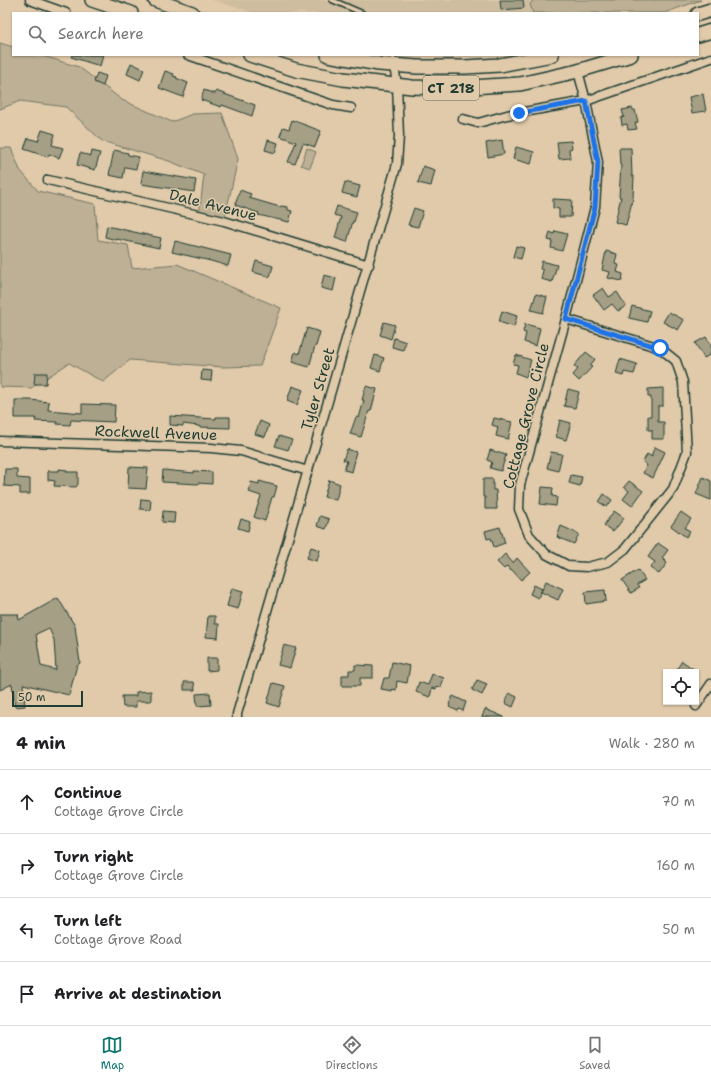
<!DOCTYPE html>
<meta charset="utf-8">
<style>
:root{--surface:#fff;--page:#f6f6f6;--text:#202124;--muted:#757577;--line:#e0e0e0;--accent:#0f766e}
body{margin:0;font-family:"Shantell Sans",sans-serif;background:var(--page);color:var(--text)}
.controls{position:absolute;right:12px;bottom:12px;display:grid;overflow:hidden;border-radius:0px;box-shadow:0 1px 3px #0004}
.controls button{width:36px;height:36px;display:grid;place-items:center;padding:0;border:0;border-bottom:1px solid var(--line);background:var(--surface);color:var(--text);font:20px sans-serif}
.scale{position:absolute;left:12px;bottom:10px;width:71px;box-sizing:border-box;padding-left:4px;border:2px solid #1f3d34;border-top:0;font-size:11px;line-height:14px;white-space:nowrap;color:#1f3d34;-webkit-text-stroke:3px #e1caaa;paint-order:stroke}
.stop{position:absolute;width:12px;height:12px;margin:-9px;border:3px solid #1a73e8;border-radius:50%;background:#fff}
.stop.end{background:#1a73e8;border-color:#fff;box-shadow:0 1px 4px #0008}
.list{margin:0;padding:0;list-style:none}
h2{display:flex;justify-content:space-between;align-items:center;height:52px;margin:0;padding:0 16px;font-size:17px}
h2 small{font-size:13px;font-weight:400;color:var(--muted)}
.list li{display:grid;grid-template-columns:26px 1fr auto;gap:12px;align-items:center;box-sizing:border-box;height:64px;padding:0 16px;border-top:1px solid var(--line)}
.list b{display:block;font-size:15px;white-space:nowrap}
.list p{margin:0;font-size:13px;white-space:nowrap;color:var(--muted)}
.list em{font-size:13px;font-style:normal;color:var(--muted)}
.icon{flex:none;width:22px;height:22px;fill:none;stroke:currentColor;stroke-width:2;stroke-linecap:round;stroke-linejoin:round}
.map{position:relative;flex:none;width:711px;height:717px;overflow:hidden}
.search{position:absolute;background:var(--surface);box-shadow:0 1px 3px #0004;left:12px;right:12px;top:12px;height:44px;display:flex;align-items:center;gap:10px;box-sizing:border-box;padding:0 14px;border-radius:0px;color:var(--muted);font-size:15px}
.sheet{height:308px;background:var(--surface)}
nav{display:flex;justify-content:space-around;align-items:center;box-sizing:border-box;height:56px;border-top:1px solid var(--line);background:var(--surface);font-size:11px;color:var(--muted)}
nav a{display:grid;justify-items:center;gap:2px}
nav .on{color:var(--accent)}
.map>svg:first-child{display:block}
.built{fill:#cfbd9f}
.green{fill:#beb095;stroke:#6e7664}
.building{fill:#a59f85;stroke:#1f3d34;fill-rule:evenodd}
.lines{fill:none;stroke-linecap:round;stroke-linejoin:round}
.service-casing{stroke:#1f3d34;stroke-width:7}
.minor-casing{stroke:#1f3d34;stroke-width:11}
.primary-casing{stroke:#1f3d34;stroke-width:16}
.service{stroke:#e1caaa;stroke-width:4}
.minor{stroke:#e1caaa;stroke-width:8}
.primary{stroke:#e1caaa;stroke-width:13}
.route{stroke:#1a73e8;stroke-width:5}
.labels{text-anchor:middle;stroke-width:3;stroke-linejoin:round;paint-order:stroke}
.shield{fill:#e1caaa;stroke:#596757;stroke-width:1}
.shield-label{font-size:14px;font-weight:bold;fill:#1f3d34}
.street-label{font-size:15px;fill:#1f3d34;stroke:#e1caaa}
</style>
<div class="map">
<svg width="711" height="717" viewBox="0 0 711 717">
<rect width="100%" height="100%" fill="#e1caaa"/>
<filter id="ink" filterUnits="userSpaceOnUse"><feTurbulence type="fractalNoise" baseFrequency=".025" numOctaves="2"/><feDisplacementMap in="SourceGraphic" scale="8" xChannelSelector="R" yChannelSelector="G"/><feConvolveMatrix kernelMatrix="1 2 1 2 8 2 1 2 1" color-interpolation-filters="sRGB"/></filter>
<g filter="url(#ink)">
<!-- built -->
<polygon class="built" points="212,0 534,0 530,4 533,13 255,13"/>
<!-- green -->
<g class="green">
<polygon points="534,0 701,0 664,13 533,13 530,4"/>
<polygon points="0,43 13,47 13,55 40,55 79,67 122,100 172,122 192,114 222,113 238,159 224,221 199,215 204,175 169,161 102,141 66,107 20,101 0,109"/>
<polygon points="0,148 11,148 20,170 38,191 95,204 98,240 128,245 132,268 177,264 281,308 260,366 223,367 130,360 103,382 69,363 31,388 0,387"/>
<polygon points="307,148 316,152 310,168 301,165"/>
</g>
<!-- building -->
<g class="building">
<polygon points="500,0 523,0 524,8 501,10"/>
<polygon points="72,55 103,55 100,66 71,57"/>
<polygon points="131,63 144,69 140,80 127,74"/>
<polygon points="165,71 174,74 173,76 177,77 176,78 188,83 183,97 159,88"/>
<polygon points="97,73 106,76 103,86 94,82"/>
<polygon points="204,90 215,94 216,91 255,105 252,116 222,105 221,107 201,100"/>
<polygon points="703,94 706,111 692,113 689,97"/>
<polygon points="632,108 633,110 635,110 638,122 635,123 637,129 628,130 627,124 622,125 621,118 624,117 622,110"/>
<polygon points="292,120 321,131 315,147 303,143 295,164 288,162 296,142 280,136 283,127 289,129"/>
<polygon points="42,130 55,134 52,145 63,148 59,158 49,154 48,157 24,149 28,138 38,141"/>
<polygon points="268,140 278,143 275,153 265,150"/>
<polygon points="502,140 504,154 488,157 486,143"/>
<polygon points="571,141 572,148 569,149 570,158 559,159 557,142"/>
<polygon points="516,147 534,152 531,164 513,159"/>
<polygon points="619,148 631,148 632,176 634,176 633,198 626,225 615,222 621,197 619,197 621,165 620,165"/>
<polygon points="114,150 128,153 128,155 139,157 136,169 125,167 123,178 109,175"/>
<polygon points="92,151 100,153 95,170 77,165 80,153 91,156"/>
<polygon points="423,166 435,170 431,186 418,183"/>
<polygon points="143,171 196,180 194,192 141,184"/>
<polygon points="345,182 360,186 357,197 342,193"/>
<polygon points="240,190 251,194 249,198 280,207 281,206 288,207 288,210 292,211 289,222 258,215 259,213 235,205"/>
<polygon points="553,199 572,200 571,217 559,217 559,209 553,208"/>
<polygon points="337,206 357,212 354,222 353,221 347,242 335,238 341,217 334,215"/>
<polygon points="414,208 423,211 418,227 408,225"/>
<polygon points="107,226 161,238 159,248 117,239 117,240 105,237"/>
<polygon points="555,231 567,234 562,251 551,248 552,241 548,240 550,232 554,234"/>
<polygon points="175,241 231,255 228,266 211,261 172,252"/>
<polygon points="516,246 524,248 521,259 513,257"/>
<polygon points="606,251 617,254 615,264 619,265 617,272 623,274 622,281 608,278 610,272 602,270"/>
<polygon points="256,261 273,266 270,277 253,272"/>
<polygon points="542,261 557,265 552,282 541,279 543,270 540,269"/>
<polygon points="324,275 336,278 333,291 321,288"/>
<polygon points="603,288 609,297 617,292 626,306 618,311 612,304 604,310 593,295"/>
<polygon points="536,294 547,297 543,313 531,310"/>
<polygon points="632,306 650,311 647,322 629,318"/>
<polygon points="502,311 517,316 514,327 499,322"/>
<polygon points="669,312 684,320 678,330 663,322"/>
<polygon points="384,322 395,325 391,339 380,335"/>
<polygon points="525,324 540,328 536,346 524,342 526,333 523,332"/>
<polygon points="307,328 320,332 316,346 315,346 309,367 292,362 295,352 299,354"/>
<polygon points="706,337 711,345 711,354 704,358 695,343"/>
<polygon points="394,338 406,342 403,350 392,347"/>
<polygon points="586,352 595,359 590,366 592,367 579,381 573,375 578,369 574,366"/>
<polygon points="375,355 384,358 380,371 371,368"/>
<polygon points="516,355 531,360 526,377 516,373 518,365 513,364"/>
<polygon points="620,359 637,364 634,374 624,372 623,376 616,374"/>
<polygon points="202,370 212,371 211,381 201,380"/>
<polygon points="35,373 47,373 46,384 34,384"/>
<polygon points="292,386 303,390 297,405 287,401"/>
<polygon points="366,386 377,389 371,411 369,411 361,437 350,434 356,417 359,418 364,400 362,400"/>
<polygon points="663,388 663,406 658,406 658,422 664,422 664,439 652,439 652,430 648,430 648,416 651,416 651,397 648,397 648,389"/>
<polygon points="568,389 579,392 575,408 564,406"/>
<polygon points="15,400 30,400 49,402 48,410 82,413 82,404 115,405 114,422 71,420 70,425 57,424 57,422 35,421 36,418 15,418"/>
<polygon points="170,416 216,419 216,417 230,417 230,428 199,427 199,426 183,424 183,426 170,425"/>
<polygon points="494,418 512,422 508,439 496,436 498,427 492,425"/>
<polygon points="560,420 571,423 566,440 556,437"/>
<polygon points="260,421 269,425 265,437 255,434"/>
<polygon points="279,436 292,440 288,450 275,446"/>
<polygon points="655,447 665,452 653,478 643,473 647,465 643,462 647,454 652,457 652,453"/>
<polygon points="347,449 356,452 354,459 355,460 352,472 344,470 347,461 343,460"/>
<polygon points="490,450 506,455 501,471 490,468 492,462 487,460"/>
<polygon points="551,452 562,454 558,471 547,468"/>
<polygon points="129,467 148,468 146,489 128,488"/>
<polygon points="5,469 17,469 17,478 30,479 30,494 20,494 20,487 4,486"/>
<polygon points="59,469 67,470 67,472 78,472 78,484 76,487 54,486 55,481 48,480 48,471 59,471"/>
<polygon points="163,470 194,473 194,471 212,472 212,484 198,483 198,484 162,482"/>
<polygon points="571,475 582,477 580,486 569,483"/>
<polygon points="703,477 711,481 711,500 696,494"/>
<polygon points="483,479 493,479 493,490 496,490 497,509 485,509 485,497 483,497"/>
<polygon points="329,480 340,484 336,500 324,497"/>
<polygon points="259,481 277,486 274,497 272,497 265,521 254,517 261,496 249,492 251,482 259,484"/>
<polygon points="629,481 643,491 632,506 623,499 629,491 624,487"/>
<polygon points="542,487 553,488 552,496 557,497 556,506 540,504"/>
<polygon points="604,494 612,500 607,507 599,502"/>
<polygon points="141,499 151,500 150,510 140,509"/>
<polygon points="163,511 175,512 174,523 162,522"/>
<polygon points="614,511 624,518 613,532 604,525"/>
<polygon points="681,512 691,519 685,528 690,531 686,537 671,526"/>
<polygon points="320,516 329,519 326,529 317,526"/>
<polygon points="241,519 250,522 248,531 238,528"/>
<polygon points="561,526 579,534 574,544 557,537"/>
<polygon points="500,527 505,543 494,547 491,538 487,539 485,531"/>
<polygon points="658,543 668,550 662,558 667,563 659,574 650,568 655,562 648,557"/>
<polygon points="311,547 320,550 317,561 307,558"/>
<polygon points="505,554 513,563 517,558 530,572 521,580 512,570 511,571 507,566 504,569 497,562"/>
<polygon points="638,570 645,580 637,585 639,588 631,593 622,580"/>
<polygon points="546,581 563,589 558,600 541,592"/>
<polygon points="534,585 542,589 538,598 530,594"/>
<polygon points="232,588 243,591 238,609 227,606"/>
<polygon points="605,590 606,601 586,604 585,592"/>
<path d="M 58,598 L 75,626 L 80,663 L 77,665 L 69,695 L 23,684 L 25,706 L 15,707 L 12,684 L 0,690 L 0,614 L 18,614 L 19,620 ZM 49,628 L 54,640 L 56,670 L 41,666 L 36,634 Z"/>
<polygon points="208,616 215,616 215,624 219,624 218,638 206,637"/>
<polygon points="284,645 296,648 290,668 278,665"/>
<polygon points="207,658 217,658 217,670 207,671"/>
<polygon points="682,661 698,672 675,672"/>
<polygon points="392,662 410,666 407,683 397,681 396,690 392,689 392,691 381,689 384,678 389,678"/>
<polygon points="355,665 373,666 373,678 360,678 360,686 342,686 342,675 349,675 349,670 355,670"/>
<polygon points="432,674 444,678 441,687 437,686 436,689 432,688 430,697 416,692 419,682 428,685"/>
<polygon points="477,680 487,684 482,695 472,690"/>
<polygon points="184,682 194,682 195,690 184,690"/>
<polygon points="273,683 285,686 279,707 267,703"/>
<polygon points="151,691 151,701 136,701 136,707 123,707 122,696 136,696 136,692"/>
<polygon points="210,693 211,705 197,706 196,694"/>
<polygon points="509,693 517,697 513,707 505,703"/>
<polygon points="453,696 466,702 463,711 459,709 458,711 449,707 450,705 449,704"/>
<polygon points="485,709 504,717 482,717"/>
</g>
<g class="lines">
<defs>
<g id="service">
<polyline points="332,0 362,13"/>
<polyline points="393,55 394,63"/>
</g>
<g id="minor">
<polyline points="30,0 66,13"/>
<polyline points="188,55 318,100 333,105 351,108"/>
<polyline points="463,119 478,123 507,115 586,101 711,58"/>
<polyline points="48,180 224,221 369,265"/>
<polygon points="566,319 660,348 676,361 683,382 687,452 673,489 625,549 608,562 587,567 569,566 546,554 529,535 519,509 520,485"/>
<polyline points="566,319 595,207 598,162 586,101 578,71"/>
<polyline points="0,441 211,448 241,451 308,471"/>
<polyline points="696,706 711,684"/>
<polyline points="237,717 237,714 397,164 399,136 397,85 394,65"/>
</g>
<g id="primary">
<polyline points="92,0 131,13"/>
<polyline points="155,0 192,13"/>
<polyline points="698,14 711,10"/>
<polyline points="698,35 711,31"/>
<polyline points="250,55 296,70 343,79 412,87 441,88 472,87 520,84 578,71 631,55"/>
<polyline points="328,55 379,64 417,67 465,67 500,65 552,55"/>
</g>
</defs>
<!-- service casing -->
<use href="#service" class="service-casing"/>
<!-- minor casing -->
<use href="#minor" class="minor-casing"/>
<!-- primary casing -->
<use href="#primary" class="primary-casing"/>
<!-- service -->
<use href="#service" class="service"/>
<!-- minor -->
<use href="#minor" class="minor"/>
<!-- primary -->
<use href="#primary" class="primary"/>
</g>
</g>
<g class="lines" filter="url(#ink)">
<!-- route -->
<polyline class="route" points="519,113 586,101 598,162 595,207 566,319 660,348"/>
</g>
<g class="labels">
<!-- shield labels -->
<rect class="shield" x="423" y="76" width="56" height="24" rx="3"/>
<g class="shield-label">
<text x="451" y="93">CT 218</text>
</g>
<!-- street labels -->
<g class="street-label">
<text transform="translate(213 205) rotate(14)" y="5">Dale Avenue</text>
<text transform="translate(318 389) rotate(-74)" y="5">Tyler Street</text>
<text transform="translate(526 416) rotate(-76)" y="5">Cottage Grove Circle</text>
<text transform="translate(156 433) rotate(2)" y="5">Rockwell Avenue</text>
</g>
</g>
</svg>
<div class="controls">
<button><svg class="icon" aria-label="locate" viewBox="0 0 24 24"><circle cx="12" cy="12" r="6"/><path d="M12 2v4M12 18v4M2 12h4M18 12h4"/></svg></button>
</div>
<div class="scale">50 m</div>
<div class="stop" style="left:660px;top:348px"></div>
<div class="stop end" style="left:519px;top:113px"></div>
<div class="search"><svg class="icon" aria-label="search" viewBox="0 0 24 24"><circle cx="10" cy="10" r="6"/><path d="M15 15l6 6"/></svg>Search here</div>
</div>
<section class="sheet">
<h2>4 min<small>Walk · 280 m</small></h2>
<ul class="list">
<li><svg class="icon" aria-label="ahead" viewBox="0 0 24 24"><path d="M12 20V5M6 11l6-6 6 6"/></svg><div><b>Continue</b><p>Cottage Grove Circle</p></div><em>70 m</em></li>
<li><svg class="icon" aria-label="right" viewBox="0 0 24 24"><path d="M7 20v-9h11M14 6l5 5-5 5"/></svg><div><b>Turn right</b><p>Cottage Grove Circle</p></div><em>160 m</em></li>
<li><svg class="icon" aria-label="left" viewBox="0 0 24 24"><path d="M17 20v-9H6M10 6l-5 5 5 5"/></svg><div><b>Turn left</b><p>Cottage Grove Road</p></div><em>50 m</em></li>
<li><svg class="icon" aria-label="arrive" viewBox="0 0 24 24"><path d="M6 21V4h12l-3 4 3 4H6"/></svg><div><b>Arrive at destination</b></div></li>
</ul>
</section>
<nav>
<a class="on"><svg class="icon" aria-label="map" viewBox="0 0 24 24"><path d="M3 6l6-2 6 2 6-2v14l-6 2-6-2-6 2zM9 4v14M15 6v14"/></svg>Map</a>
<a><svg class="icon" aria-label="directions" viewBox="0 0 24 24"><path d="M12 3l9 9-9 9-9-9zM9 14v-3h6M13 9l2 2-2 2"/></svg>Directions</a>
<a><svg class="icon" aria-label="saved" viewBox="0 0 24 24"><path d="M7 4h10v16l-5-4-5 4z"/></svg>Saved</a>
</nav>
